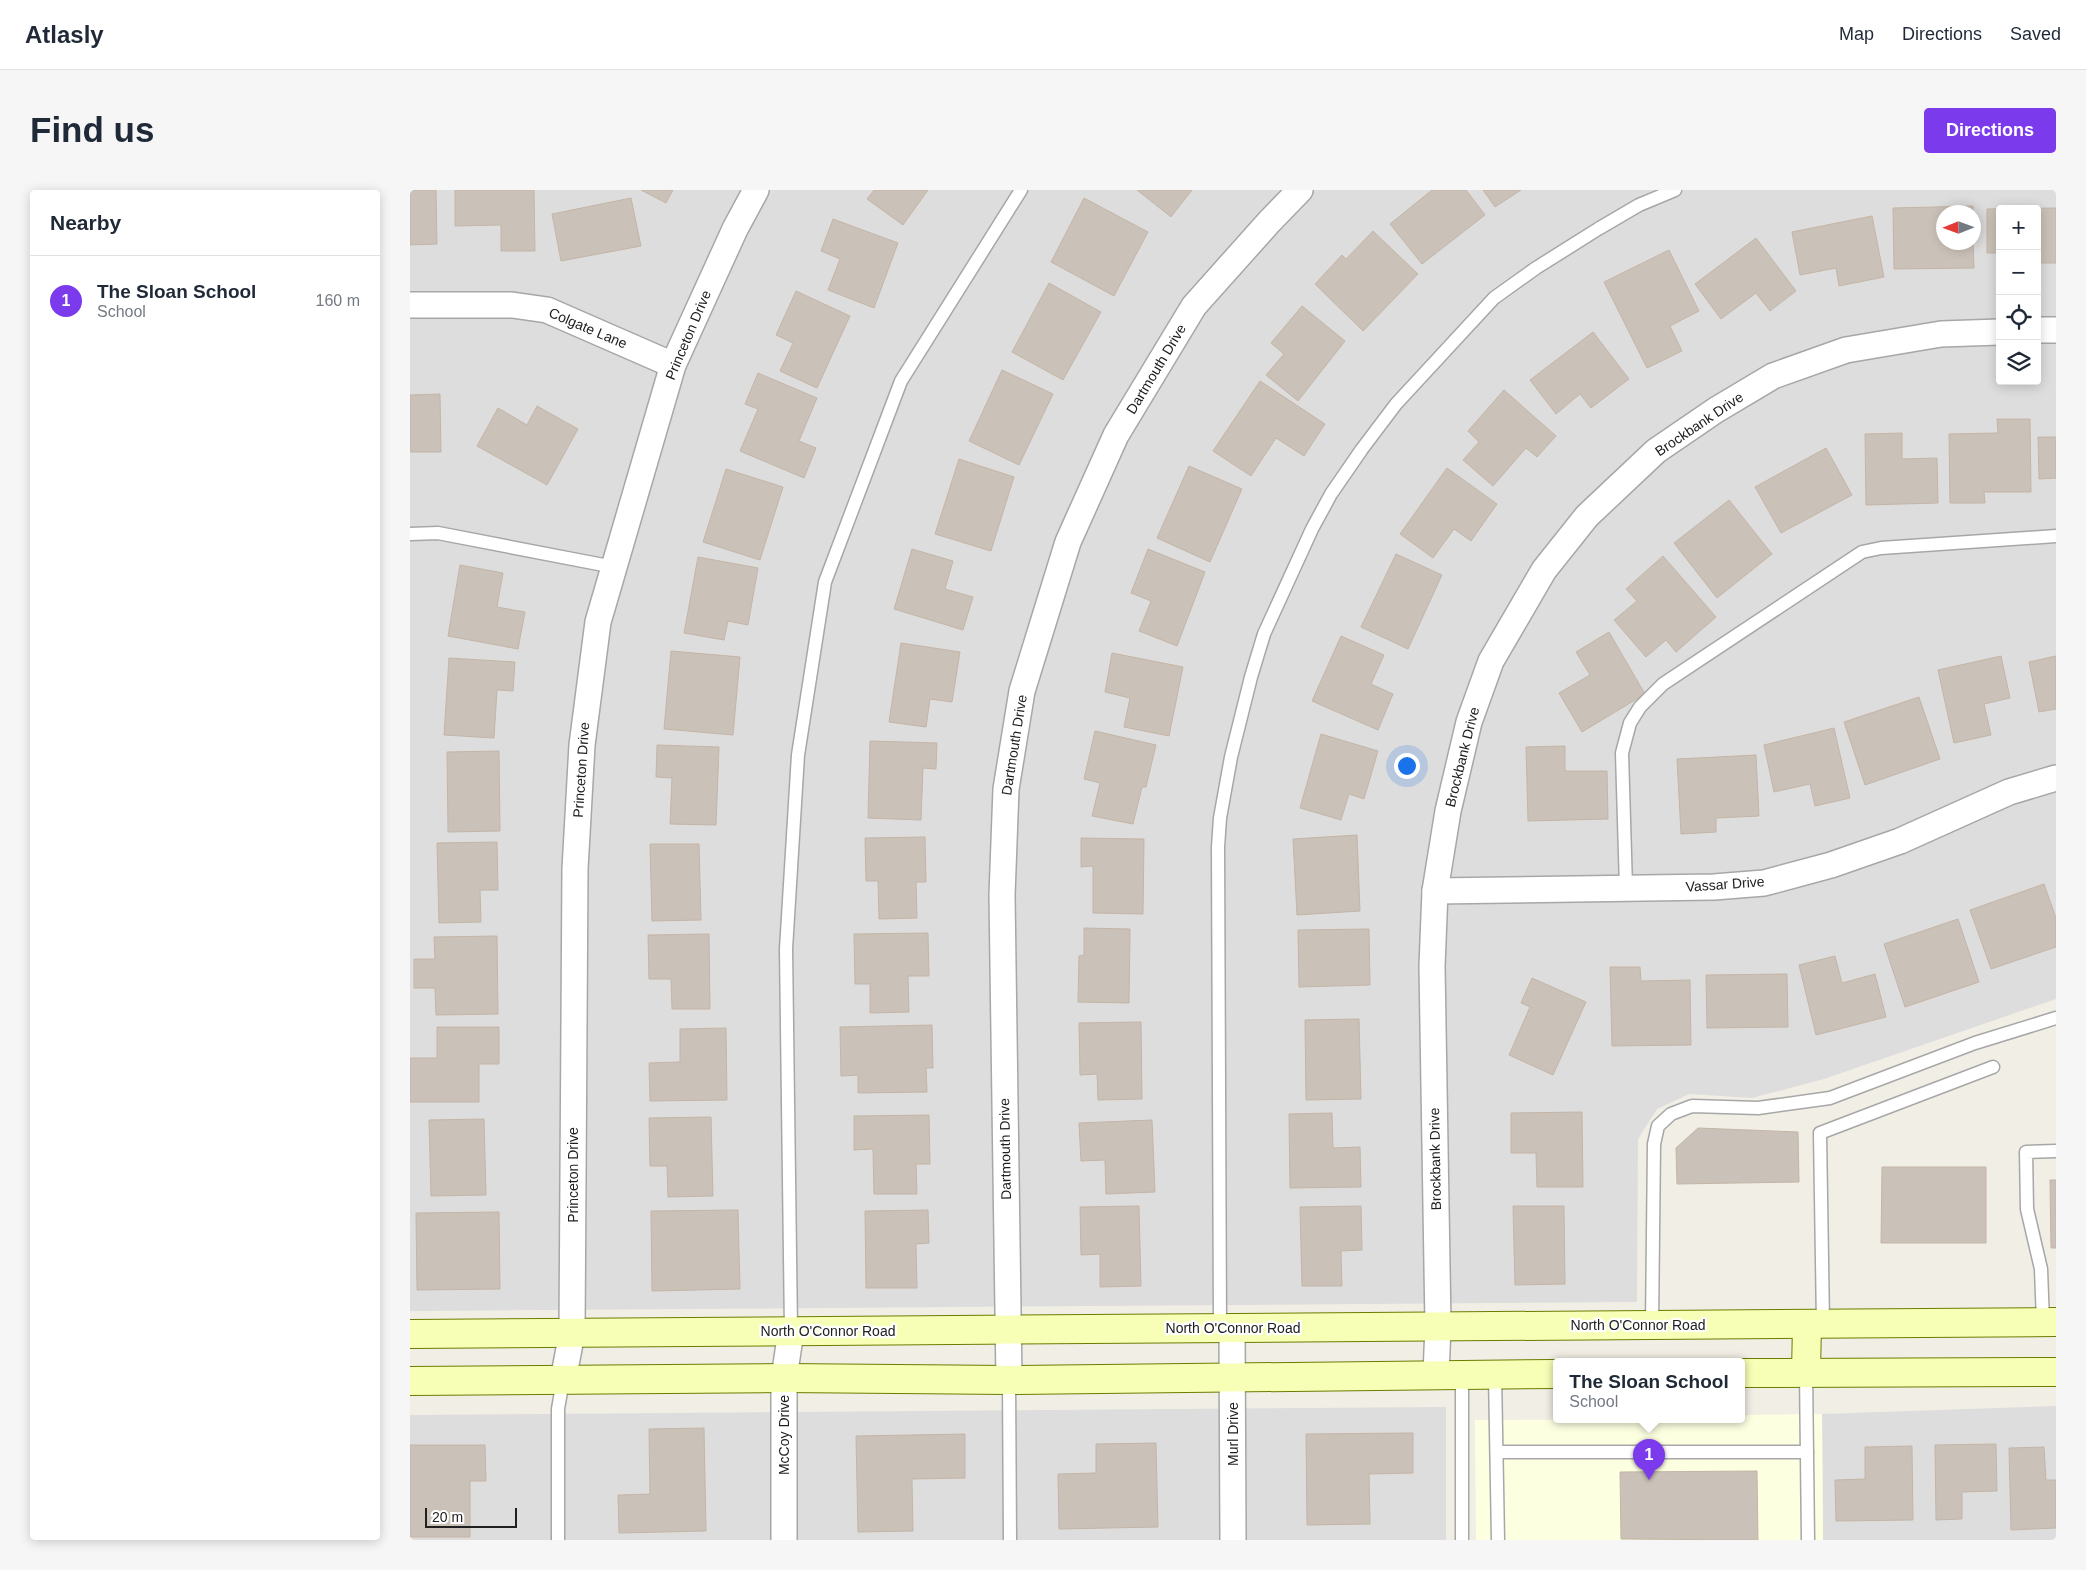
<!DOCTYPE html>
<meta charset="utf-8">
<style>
:root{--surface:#fff;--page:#f6f6f7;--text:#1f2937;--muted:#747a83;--line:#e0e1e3;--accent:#7c3aed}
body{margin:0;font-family:Arial,sans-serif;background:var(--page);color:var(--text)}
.controls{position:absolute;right:15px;top:15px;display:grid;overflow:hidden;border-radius:5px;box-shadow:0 2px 12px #0003}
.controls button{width:45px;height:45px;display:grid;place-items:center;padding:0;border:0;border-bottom:1px solid var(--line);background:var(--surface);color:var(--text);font:25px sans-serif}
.compass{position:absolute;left:1526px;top:15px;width:45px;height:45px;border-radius:50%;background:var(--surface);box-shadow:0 2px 12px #0003;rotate:269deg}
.scale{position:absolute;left:15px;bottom:12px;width:92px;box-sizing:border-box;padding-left:5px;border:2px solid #202020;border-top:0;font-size:14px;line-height:18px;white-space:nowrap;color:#202020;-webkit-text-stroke:4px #fff;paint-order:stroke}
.you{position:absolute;left:996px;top:575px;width:18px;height:18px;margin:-12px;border:4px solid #fff;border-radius:50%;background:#1a73e8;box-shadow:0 0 0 8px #1a73e833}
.badge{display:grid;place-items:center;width:32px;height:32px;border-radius:50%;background:var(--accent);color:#fff;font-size:16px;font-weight:700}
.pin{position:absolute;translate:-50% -41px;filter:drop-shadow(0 1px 2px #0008)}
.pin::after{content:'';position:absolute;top:26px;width:18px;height:15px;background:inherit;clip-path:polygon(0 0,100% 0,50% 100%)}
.popup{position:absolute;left:1143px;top:1168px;width:192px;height:65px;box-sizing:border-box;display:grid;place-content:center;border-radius:5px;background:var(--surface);filter:drop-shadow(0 1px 4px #0005);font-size:16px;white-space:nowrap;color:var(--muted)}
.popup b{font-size:19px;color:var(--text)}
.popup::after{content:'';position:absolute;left:50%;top:100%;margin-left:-10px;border:10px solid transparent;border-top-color:var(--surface)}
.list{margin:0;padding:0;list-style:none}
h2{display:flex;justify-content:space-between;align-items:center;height:65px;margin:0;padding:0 20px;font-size:21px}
h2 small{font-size:16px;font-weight:400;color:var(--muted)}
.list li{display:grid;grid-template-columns:32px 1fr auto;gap:15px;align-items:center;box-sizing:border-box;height:90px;padding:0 20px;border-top:1px solid var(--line)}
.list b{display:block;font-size:19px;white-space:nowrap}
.list p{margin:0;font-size:16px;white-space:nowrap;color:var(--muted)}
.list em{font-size:16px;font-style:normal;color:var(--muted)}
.icon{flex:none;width:28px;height:28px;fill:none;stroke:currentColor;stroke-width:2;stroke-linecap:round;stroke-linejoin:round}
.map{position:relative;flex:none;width:1646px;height:1350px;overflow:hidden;border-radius:5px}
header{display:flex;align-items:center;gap:30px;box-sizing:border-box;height:70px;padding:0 25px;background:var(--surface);border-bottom:1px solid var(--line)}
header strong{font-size:24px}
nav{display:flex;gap:28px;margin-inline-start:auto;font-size:18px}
.intro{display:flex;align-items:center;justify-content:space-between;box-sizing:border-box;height:120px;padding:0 30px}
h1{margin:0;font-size:35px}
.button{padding:12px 22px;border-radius:5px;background:var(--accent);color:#fff;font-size:18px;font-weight:700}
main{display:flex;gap:30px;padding:0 30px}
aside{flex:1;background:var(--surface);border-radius:5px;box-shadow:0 2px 12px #0003}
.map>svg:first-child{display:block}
.residential{fill:#dedddd;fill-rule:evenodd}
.education{fill:#fdffe1}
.building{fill:#cac1b8;stroke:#c4b5a6}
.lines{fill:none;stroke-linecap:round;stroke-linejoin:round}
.lane-casing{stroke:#a7a7a7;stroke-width:15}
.street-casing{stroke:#a7a7a7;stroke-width:28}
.secondary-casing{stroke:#697e00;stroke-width:30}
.lane{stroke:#fff;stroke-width:12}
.street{stroke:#fff;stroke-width:25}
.secondary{stroke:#f7ffb6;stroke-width:28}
.labels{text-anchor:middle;stroke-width:4.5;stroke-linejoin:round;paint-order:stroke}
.street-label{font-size:14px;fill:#202020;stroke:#fff}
</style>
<header>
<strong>Atlasly</strong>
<nav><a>Map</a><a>Directions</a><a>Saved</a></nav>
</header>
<div class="intro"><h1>Find us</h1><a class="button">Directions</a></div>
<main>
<aside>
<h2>Nearby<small></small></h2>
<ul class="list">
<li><span class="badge">1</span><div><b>The Sloan School</b><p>School</p></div><em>160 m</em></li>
</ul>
</aside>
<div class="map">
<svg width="1646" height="1350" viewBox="0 0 1646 1350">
<rect width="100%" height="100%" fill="#f1eee5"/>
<!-- residential -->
<g class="residential">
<path d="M 0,0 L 1646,0 L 1646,809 L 1414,889 L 1342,908 L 1279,904 L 1247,919 L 1228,949 L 1227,1112 L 0,1121 ZM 1590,19 L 1627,19 L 1627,191 L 1590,191 ZM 1534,22 L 1564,22 L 1564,52 L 1534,52 Z"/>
<polygon points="1646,1216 1646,1350 1413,1350 1412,1224"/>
<polygon points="1036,1217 1036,1350 0,1350 0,1225"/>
</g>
<!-- education -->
<polygon class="education" points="1412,1224 1413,1350 1066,1350 1065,1230 1332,1229 1332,1225"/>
<!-- building -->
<g class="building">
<polygon points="0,0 26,0 27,54 0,55"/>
<polygon points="45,0 124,0 125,61 91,61 91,35 45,36"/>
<polygon points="231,0 263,0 256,13"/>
<polygon points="464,0 518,0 493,35 457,9"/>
<polygon points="727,0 782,0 761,27"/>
<polygon points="1022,0 1056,0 1075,25 1012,74 980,34"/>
<polygon points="1073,0 1111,0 1085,17"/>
<polygon points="221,8 231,56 151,71 142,24"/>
<polygon points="674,8 738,42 704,106 641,72"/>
<polygon points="1563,16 1563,22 1534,22 1534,52 1563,52 1564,78 1484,79 1483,18"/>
<polygon points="1646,18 1646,73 1627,73 1627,19 1590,19 1590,63 1577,63 1577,19"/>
<polygon points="1462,26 1474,87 1429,96 1426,78 1390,85 1382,42"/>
<polygon points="423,29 488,53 464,118 418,100 430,69 411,61"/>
<polygon points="963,41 1008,84 953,141 905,94 932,65 936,69"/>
<polygon points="1346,48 1386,101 1360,121 1346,103 1311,129 1285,94"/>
<polygon points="1259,60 1289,121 1260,136 1272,161 1237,178 1194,92"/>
<polygon points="639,93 691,122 653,190 602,162"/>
<polygon points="386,101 440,126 407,198 370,181 383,153 366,145"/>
<polygon points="892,116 935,151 888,211 856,185 874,164 861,153"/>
<polygon points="1183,142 1219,189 1181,218 1170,204 1146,224 1120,190"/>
<polygon points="592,180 643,204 609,275 559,251"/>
<polygon points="348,183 407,208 389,251 406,258 394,288 330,261 348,219 335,214"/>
<polygon points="850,191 915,234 894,266 866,248 841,286 803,261"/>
<polygon points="1094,200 1146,246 1127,267 1116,258 1083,296 1053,270 1069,252 1058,241"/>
<polygon points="30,204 31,262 0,262 0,205"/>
<polygon points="127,216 168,239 137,295 67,256 88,218 117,235"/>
<polygon points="1587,229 1620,229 1621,302 1574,302 1575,313 1540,313 1539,244 1588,243"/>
<polygon points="1492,243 1492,269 1527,268 1528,313 1456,315 1455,244"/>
<polygon points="1628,247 1646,247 1646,288 1629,289"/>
<polygon points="1416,258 1442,305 1371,343 1345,297"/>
<polygon points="549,269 604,287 581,361 525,344"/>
<polygon points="779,276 832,299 800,372 747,348"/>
<polygon points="1037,278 1087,314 1061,351 1044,339 1023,368 990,344"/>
<polygon points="316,279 373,297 350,370 293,352"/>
<polygon points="1319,310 1362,364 1307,408 1264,353"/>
<polygon points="502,359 543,371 535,399 563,407 553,440 484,419"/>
<polygon points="738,359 795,382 767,456 729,441 741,411 721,403"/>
<polygon points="986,364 1032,385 998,459 951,437"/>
<polygon points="1253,366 1306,427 1266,462 1256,450 1236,467 1204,430 1227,411 1216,399"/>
<polygon points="288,367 348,378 338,435 318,431 314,450 274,443"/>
<polygon points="50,375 93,383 87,417 115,422 108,459 38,446"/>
<polygon points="1199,442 1235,504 1172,542 1149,503 1180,485 1166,462"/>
<polygon points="931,446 974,465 961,494 983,504 968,540 902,511"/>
<polygon points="491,453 550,462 542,512 520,509 516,537 479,532"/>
<polygon points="261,461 330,467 323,545 254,539"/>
<polygon points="702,463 773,477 759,546 714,537 720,508 695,502"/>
<polygon points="1591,466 1600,508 1574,514 1581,545 1544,553 1528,480"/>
<polygon points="1646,466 1646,519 1629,522 1619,472"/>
<polygon points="39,468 105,472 103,501 87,500 84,548 34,545"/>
<polygon points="1509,507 1530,569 1455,595 1434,532"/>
<polygon points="1424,538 1440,608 1405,616 1400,594 1364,602 1354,555"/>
<polygon points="685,541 746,555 736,597 732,597 723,634 682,626 690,593 674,589"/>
<polygon points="911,544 968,561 954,609 939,604 931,630 890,618"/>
<polygon points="460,551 527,553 526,579 513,578 511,630 458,628"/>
<polygon points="247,555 309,557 306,635 260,634 262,588 246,587"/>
<polygon points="1155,556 1155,581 1197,581 1198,629 1118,631 1116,557"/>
<polygon points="89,561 90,641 38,642 37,562"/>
<polygon points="1346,565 1349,626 1306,628 1306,642 1271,644 1267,569"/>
<polygon points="947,645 950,721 887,725 883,649"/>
<polygon points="515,647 516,692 506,692 507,728 469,729 468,691 456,691 455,648"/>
<polygon points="671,648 734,649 733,724 683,723 683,676 671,677"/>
<polygon points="87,652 88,700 70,700 71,732 29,733 27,653"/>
<polygon points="240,654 289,654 291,730 242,731"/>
<polygon points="1634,694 1646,728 1646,757 1581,779 1560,720"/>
<polygon points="1548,729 1569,792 1495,817 1474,754"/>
<polygon points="674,738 720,739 719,813 668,812 669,766 674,765"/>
<polygon points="959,739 960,795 889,797 888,740"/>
<polygon points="518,743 519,786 498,786 499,822 460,823 460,794 445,794 444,744"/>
<polygon points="299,744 300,819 262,819 261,789 239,789 238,745"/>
<polygon points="87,746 88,824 26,825 25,798 4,798 4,769 25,769 24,747"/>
<polygon points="1425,766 1432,793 1465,784 1476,827 1406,845 1389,775"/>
<polygon points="1200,777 1230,777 1231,791 1280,790 1281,855 1202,856"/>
<polygon points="1377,784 1378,837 1297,838 1296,785"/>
<polygon points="1122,788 1176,812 1143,885 1099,865 1120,817 1111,813"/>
<polygon points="949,829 951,909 896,910 895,830"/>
<polygon points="731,832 732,909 688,910 687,884 670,885 669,833"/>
<polygon points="522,835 523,878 516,878 517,902 448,903 448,885 431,886 430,837"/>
<polygon points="27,837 89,837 89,874 69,874 69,912 0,912 0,868 27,868"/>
<polygon points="316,838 317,910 240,911 239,873 270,872 270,839"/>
<polygon points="1172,922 1173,997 1127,997 1126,963 1101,963 1101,923"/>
<polygon points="922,923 923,958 950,957 951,997 880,998 879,924"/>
<polygon points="519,925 520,974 506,974 507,1004 464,1004 463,959 444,960 444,926"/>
<polygon points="301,927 303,1006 258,1007 257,976 240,976 239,928"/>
<polygon points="74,929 76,1005 21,1006 19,930"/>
<polygon points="742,930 745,1002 696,1004 695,970 671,971 669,933"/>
<polygon points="1288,938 1388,942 1389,992 1267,994 1266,958"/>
<polygon points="1472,977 1576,977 1576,1053 1471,1053"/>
<polygon points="1640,990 1646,990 1646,1058 1641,1058"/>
<polygon points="729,1016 731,1096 690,1097 690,1064 671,1065 670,1017"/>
<polygon points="951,1016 952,1060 931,1061 932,1096 892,1096 890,1017"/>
<polygon points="1103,1016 1154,1016 1155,1094 1105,1095"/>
<polygon points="328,1020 330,1099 242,1101 241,1021"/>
<polygon points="518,1020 519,1053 506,1054 507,1098 456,1098 455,1021"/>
<polygon points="89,1022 90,1099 7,1100 6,1023"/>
<polygon points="294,1238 296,1341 209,1343 208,1305 240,1304 239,1239"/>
<polygon points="1003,1243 1003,1283 959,1284 960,1334 897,1335 896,1244"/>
<polygon points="555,1244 555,1288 502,1289 503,1341 448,1342 446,1246"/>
<polygon points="746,1253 748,1337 649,1339 648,1284 686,1283 686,1254"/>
<polygon points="1586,1254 1587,1301 1552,1302 1552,1329 1526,1330 1525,1255"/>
<polygon points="0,1255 75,1255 76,1291 60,1291 60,1347 0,1347"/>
<polygon points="1502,1256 1503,1330 1426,1331 1425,1290 1455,1289 1455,1257"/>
<polygon points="1634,1257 1636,1290 1646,1290 1646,1338 1601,1340 1599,1258"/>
<polygon points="1347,1281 1348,1350 1211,1349 1210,1282"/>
</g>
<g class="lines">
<defs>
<g id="lane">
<polyline points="0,344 28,343 204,377"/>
<polyline points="1216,698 1212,563 1220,533 1230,517 1253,494 1452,362 1471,358 1646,346"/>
<polyline points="1633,1132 1631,1079 1617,1019 1616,962 1646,961"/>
<polyline points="1413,1134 1410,943 1583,877"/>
<polyline points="1242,1135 1244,954 1248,936 1261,924 1282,916 1348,918 1420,908 1565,853 1646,828"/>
<polyline points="810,1138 808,657 810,628 821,567 841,487 854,444 902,339 921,304 952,259 986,214 1084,108 1126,78 1188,39 1229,15 1265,0"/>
<polyline points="381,1141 376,759 388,565 415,392 491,191 611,0"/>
<polyline points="1396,1183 1398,1350"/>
<polyline points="1052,1185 1052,1350"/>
<polyline points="1085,1185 1088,1350"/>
<polyline points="599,1190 600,1350"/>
<polyline points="1087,1262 1397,1262"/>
<polyline points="148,1350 148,1219 153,1190"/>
</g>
<g id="street">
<polyline points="0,115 102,115 137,120 263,175"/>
<polyline points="1627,140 1646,140"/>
<polyline points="1025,701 1304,697 1354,693 1421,675 1490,651 1599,602 1646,588"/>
<polyline points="822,1138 823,1350"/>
<polyline points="1026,1185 1028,1136 1022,776 1025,701 1038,621 1059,532 1081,471 1134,380 1177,326 1246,261 1306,220 1363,186 1436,160 1531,144 1590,142"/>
<polyline points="153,1190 162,1143 165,679 172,555 188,432 263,175 325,39 346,0"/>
<polyline points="599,1190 592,705 596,599 612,501 658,352 706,245 784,116 859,32 890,0"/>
<polyline points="374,1350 374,1188 381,1141"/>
</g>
<g id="secondary">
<polyline points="0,1144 1646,1132"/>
<polyline points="1332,1183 1646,1182"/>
<polyline points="1396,1183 1397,1134"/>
<polyline points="0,1191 374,1188 599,1190 1146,1184"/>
</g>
</defs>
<!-- lane casing -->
<use href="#lane" class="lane-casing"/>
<!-- street casing -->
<use href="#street" class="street-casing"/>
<!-- secondary casing -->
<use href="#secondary" class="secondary-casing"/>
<!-- lane -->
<use href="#lane" class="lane"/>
<!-- street -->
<use href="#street" class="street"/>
<!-- secondary -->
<use href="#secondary" class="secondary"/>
</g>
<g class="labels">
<!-- street labels -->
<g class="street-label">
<text transform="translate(178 138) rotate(23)" y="5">Colgate Lane</text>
<text transform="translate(278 145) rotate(-67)" y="5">Princeton Drive</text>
<text transform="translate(746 179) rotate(-59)" y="5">Dartmouth Drive</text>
<text transform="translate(1289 234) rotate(-34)" y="5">Brockbank Drive</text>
<text transform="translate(604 555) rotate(-81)" y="5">Dartmouth Drive</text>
<text transform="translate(1052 567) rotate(-76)" y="5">Brockbank Drive</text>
<text transform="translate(171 580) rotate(-86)" y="5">Princeton Drive</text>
<text transform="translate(1315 694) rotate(-4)" y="5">Vassar Drive</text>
<text transform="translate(595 959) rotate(-91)" y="5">Dartmouth Drive</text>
<text transform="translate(1025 969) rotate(-91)" y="5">Brockbank Drive</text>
<text transform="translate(163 985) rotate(-90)" y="5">Princeton Drive</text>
<text x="1228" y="1140">North O'Connor Road</text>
<text x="823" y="1143">North O'Connor Road</text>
<text x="418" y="1146">North O'Connor Road</text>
<text transform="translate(823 1244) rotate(-90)" y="5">Murl Drive</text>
<text transform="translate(374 1245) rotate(-90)" y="5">McCoy Drive</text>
</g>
</g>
</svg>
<div class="controls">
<button>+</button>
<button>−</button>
<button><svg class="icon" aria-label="locate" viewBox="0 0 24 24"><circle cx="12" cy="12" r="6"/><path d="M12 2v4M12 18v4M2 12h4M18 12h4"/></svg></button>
<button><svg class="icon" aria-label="layers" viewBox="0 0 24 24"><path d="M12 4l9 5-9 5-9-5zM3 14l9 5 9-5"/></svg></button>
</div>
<svg class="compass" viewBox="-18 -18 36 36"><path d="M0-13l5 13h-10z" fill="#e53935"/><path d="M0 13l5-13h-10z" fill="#747a83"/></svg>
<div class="scale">20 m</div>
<div class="you"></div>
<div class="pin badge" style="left:1239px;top:1290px">1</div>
<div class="popup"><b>The Sloan School</b>School</div>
</div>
</main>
